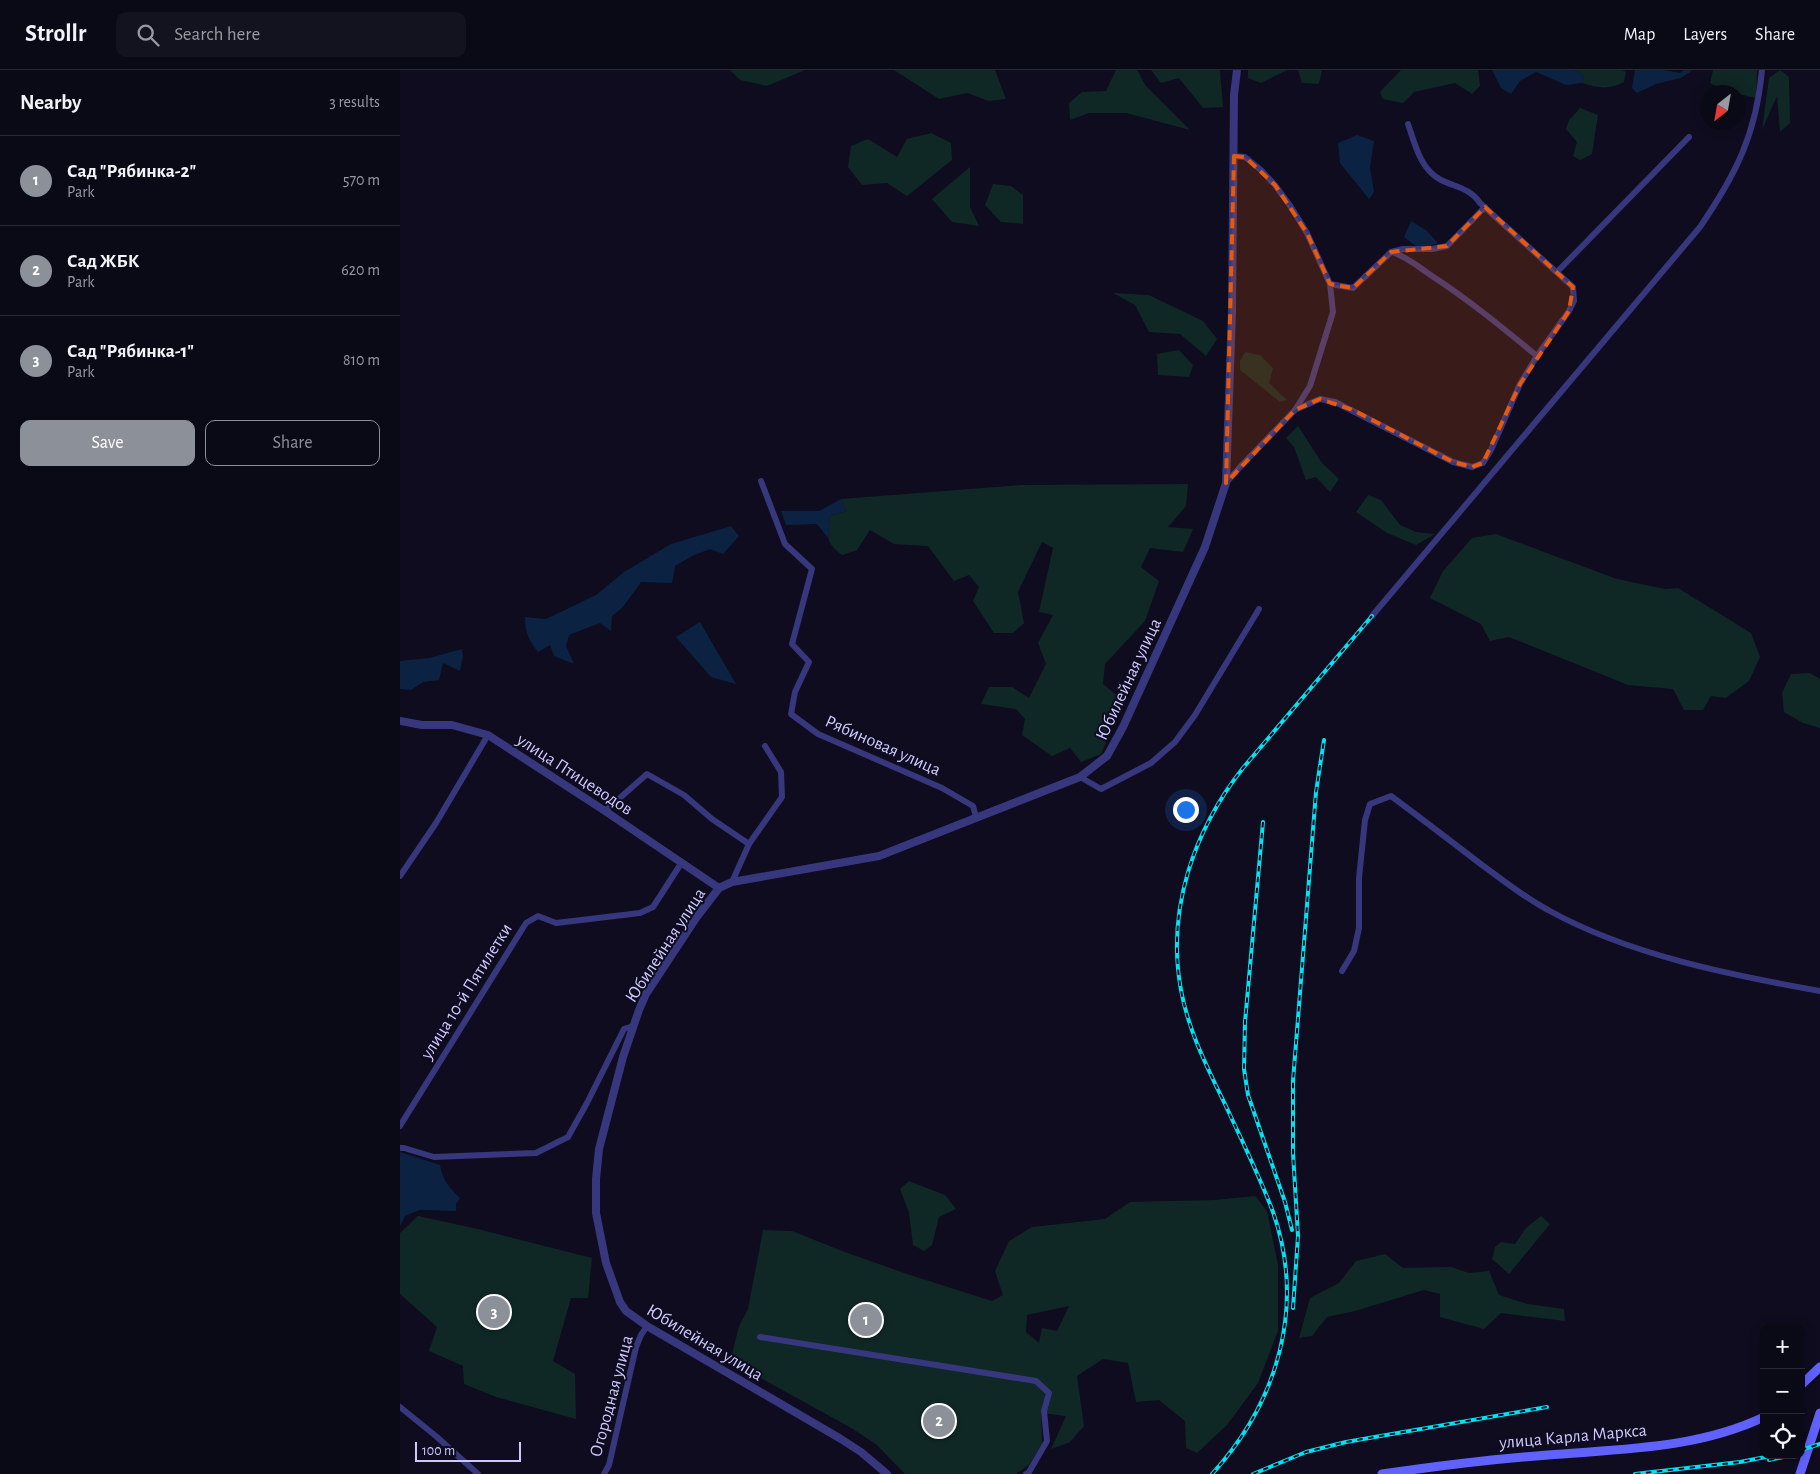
<!DOCTYPE html>
<meta charset="utf-8">
<style>
:root{--surface:#0a0916;--page:#13121f;--text:#f1f3f6;--muted:#999aa1;--line:#2a2a35;--accent:#8c9099}
body{margin:0;font-family:"Alegreya Sans",sans-serif;background:var(--page);color:var(--text)}
.controls{position:absolute;right:15px;bottom:15px;display:grid;overflow:hidden;border-radius:10px;box-shadow:0 2px 12px #0003}
.controls button{width:45px;height:45px;display:grid;place-items:center;padding:0;border:0;border-bottom:1px solid var(--line);background:var(--surface);color:var(--text);font:25px sans-serif}
.compass{position:absolute;left:1300px;top:15px;width:45px;height:45px;border-radius:50%;background:var(--surface);box-shadow:0 2px 12px #0003;rotate:211deg}
.scale{position:absolute;left:15px;bottom:12px;width:106px;box-sizing:border-box;padding-left:5px;border:2px solid #cdc9ff;border-top:0;font-size:14px;line-height:18px;white-space:nowrap;color:#cdc9ff;-webkit-text-stroke:4px #0e0c1e;paint-order:stroke}
.you{position:absolute;left:785px;top:739px;width:18px;height:18px;margin:-12px;border:4px solid #fff;border-radius:50%;background:#1a73e8;box-shadow:0 0 0 8px #1a73e833}
.badge{display:grid;place-items:center;width:32px;height:32px;border-radius:50%;background:var(--accent);color:#fff;font-size:16px;font-weight:700}
.pin{position:absolute;translate:-50% -50%;border:2px solid #fff;box-shadow:0 1px 5px #0006}
.list{margin:0;padding:0;list-style:none}
h2{display:flex;justify-content:space-between;align-items:center;height:65px;margin:0;padding:0 20px;font-size:21px}
h2 small{font-size:16px;font-weight:400;color:var(--muted)}
.list li{display:grid;grid-template-columns:32px 1fr auto;gap:15px;align-items:center;box-sizing:border-box;height:90px;padding:0 20px;border-top:1px solid var(--line)}
.list b{display:block;font-size:19px;white-space:nowrap}
.list p{margin:0;font-size:16px;white-space:nowrap;color:var(--muted)}
.list em{font-size:16px;font-style:normal;color:var(--muted)}
.actions{display:flex;gap:10px;padding:15px 20px}
.actions a{flex:1;padding:11px 0;border:1px solid var(--accent);border-radius:10px;text-align:center;font-size:18px;color:var(--accent)}
.actions .main{background:var(--accent);color:#fff}
.icon{flex:none;width:28px;height:28px;fill:none;stroke:currentColor;stroke-width:2;stroke-linecap:round;stroke-linejoin:round}
.map{position:relative;flex:none;width:1420px;height:1404px;overflow:hidden}
header{display:flex;align-items:center;gap:30px;box-sizing:border-box;height:70px;padding:0 25px;background:var(--surface);border-bottom:1px solid var(--line)}
header strong{font-size:24px}
nav{display:flex;gap:28px;margin-inline-start:auto;font-size:18px}
.search{width:350px;height:45px;background:var(--page);display:flex;align-items:center;gap:12px;box-sizing:border-box;padding:0 18px;border-radius:10px;color:var(--muted);font-size:19px}
main{display:flex}
aside{flex:1;background:var(--surface)}
.map>svg:first-child{display:block}
.green{fill:#0f2826;fill-rule:evenodd}
.water{fill:#0c2242}
.lines{fill:none;stroke-linecap:round;stroke-linejoin:round}
.minor{stroke:#37377d;stroke-width:6}
.tertiary{stroke:#37377d;stroke-width:8}
.secondary{stroke:#6162fe;stroke-width:9}
.rail-casing{stroke:#02e2f2;stroke-width:4}
.rail{stroke:#0e0c1e;stroke-width:2;stroke-dasharray:5.5;stroke-linecap:butt}
.marked{fill:#e8590c;fill-opacity:0.2;stroke:#e8590c;stroke-width:4;stroke-dasharray:10 6;stroke-linejoin:round}
.labels{text-anchor:middle;stroke-width:4;stroke-linejoin:round;paint-order:stroke}
.street-label{font-size:18px;fill:#cdc9ff;stroke:#0e0c1e}
</style>
<header>
<strong>Strollr</strong>
<div class="search"><svg class="icon" aria-label="search" viewBox="0 0 24 24"><circle cx="10" cy="10" r="6"/><path d="M15 15l6 6"/></svg>Search here</div>
<nav><a>Map</a><a>Layers</a><a>Share</a></nav>
</header>
<main>
<aside>
<h2>Nearby<small>3 results</small></h2>
<ul class="list">
<li><span class="badge">1</span><div><b>Сад &quot;Рябинка-2&quot;</b><p>Park</p></div><em>570 m</em></li>
<li><span class="badge">2</span><div><b>Сад ЖБК</b><p>Park</p></div><em>620 m</em></li>
<li><span class="badge">3</span><div><b>Сад &quot;Рябинка-1&quot;</b><p>Park</p></div><em>810 m</em></li>
</ul>
<div class="actions"><a class="main">Save</a><a>Share</a></div>
</aside>
<div class="map">
<svg width="1420" height="1404" viewBox="0 0 1420 1404">
<rect width="100%" height="100%" fill="#0e0c1e"/>
<!-- green -->
<g class="green">
<polygon points="330,0 405,0 367,16 340,10"/>
<polygon points="494,0 595,0 606,29 589,31 567,23 539,29"/>
<polygon points="716,0 737,0 746,16 790,60 726,43 689,43 670,50 669,33 682,22 706,21"/>
<polygon points="751,0 820,0 823,37 803,38 779,8 761,13"/>
<polygon points="848,0 887,0 861,13 848,8"/>
<polygon points="898,0 922,0 919,14 902,13"/>
<polygon points="1001,0 1078,0 1080,16 1072,24 1055,13 1014,22 1003,33 983,29 980,22"/>
<path d="M 1174,0 L 1222,0 L 1226,2 L 1224,12 C 1209,20 1198,18 1182,13 L 1184,6 Z"/>
<polygon points="1313,0 1357,0 1356,28 1338,24 1338,22 1327,22 1310,13"/>
<polygon points="1380,0 1389,7 1390,53 1380,62 1377,26 1362,60 1369,8"/>
<polygon points="1180,38 1198,45 1192,84 1180,90 1173,86 1177,72 1166,59 1169,50"/>
<polygon points="531,63 551,73 552,90 507,126 487,113 462,115 448,97 451,76 468,69 497,87 507,69"/>
<polygon points="570,97 570,137 579,156 552,152 532,129"/>
<polygon points="593,114 611,116 623,125 623,154 601,152 585,135"/>
<polygon points="713,223 749,225 803,251 817,269 806,286 780,264 749,262 735,235"/>
<polygon points="779,280 793,295 789,307 758,305 757,284"/>
<polygon points="845,282 860,285 873,298 869,313 887,330 880,332 840,300 840,291"/>
<polygon points="898,356 922,393 939,409 930,422 916,407 906,410 894,377 886,368"/>
<path d="M 788,414 L 786,436 L 768,457 L 793,459 L 783,482 L 750,478 L 741,497 L 759,511 L 745,551 L 705,594 L 703,614 L 719,627 L 708,647 L 710,663 L 701,684 L 681,692 L 670,678 L 652,686 L 622,665 L 625,649 L 616,639 L 581,634 L 589,617 L 612,617 L 629,628 L 646,594 L 638,573 L 653,545 L 639,542 L 653,478 L 642,472 L 618,522 L 624,553 L 613,563 L 594,563 L 573,531 L 579,517 L 569,505 L 554,511 L 528,476 L 494,474 L 470,460 L 457,480 L 442,485 C 424,471 428,467 430,446 L 446,441 L 441,429 L 622,415 Z"/>
<polygon points="968,425 981,430 1000,455 1016,462 1035,464 1016,475 987,463 956,442"/>
<polygon points="1096,464 1217,509 1265,519 1278,518 1351,563 1360,587 1349,611 1326,628 1311,626 1303,640 1284,640 1273,619 1228,615 1109,567 1090,571 1081,554 1030,528 1043,501 1072,468"/>
<polygon points="1410,603 1420,609 1420,658 1403,653 1384,642 1382,623 1391,604"/>
<polygon points="509,1111 545,1125 556,1139 539,1147 532,1175 524,1181 513,1175 509,1143 500,1119"/>
<path d="M 855,1126 L 867,1141 L 878,1195 L 878,1261 L 858,1313 L 827,1355 L 797,1383 L 786,1378 L 785,1351 L 759,1330 L 736,1332 L 728,1293 L 703,1289 L 677,1306 L 684,1356 L 670,1372 L 651,1379 L 666,1346 L 641,1343 L 642,1374 L 629,1395 L 616,1404 L 505,1404 L 477,1375 L 453,1359 L 346,1300 L 332,1284 L 339,1256 L 348,1239 L 363,1160 L 392,1161 L 442,1181 L 510,1205 L 592,1231 L 603,1225 L 595,1201 L 609,1171 L 632,1157 L 705,1149 L 730,1132 L 815,1130 ZM 669,1236 L 657,1261 L 642,1258 L 639,1273 L 626,1262 L 627,1245 Z"/>
<polygon points="18,1146 78,1159 192,1188 188,1228 171,1228 153,1291 175,1304 176,1349 96,1327 64,1314 63,1296 29,1281 37,1257 0,1224 0,1163"/>
<polygon points="1141,1146 1150,1154 1109,1204 1092,1189 1095,1177 1101,1172 1115,1174 1126,1158"/>
<polygon points="985,1184 1003,1198 1051,1197 1069,1203 1089,1201 1099,1225 1128,1234 1164,1239 1165,1251 1101,1243 1084,1259 1040,1247 1040,1224 1024,1220 955,1241 927,1247 912,1266 899,1268 910,1228 939,1213 956,1191"/>
</g>
<!-- water -->
<g class="water">
<polygon points="1092,0 1174,0 1184,6 1182,13 1166,15 1136,2 1120,11 1111,24 1101,18"/>
<polygon points="1235,0 1264,0 1280,3 1284,0 1293,0 1281,8 1256,14 1237,23 1232,18"/>
<polygon points="957,65 974,71 970,98 974,122 969,129 940,93 938,73"/>
<polygon points="1011,151 1026,160 1038,173 1020,179 1004,167"/>
<polygon points="441,429 446,441 430,446 428,468 417,454 386,455 381,441 419,441"/>
<path d="M 331,456 L 339,466 L 323,484 L 310,479 L 292,486 L 275,496 L 272,513 L 241,512 L 223,537 L 212,546 L 211,561 L 200,553 L 169,565 L 166,576 L 174,594 L 154,586 L 150,575 L 138,582 C 129,571 125,562 125,547 L 146,549 L 196,525 L 224,502 L 271,474 Z"/>
<polygon points="300,552 336,614 311,607 276,567"/>
<polygon points="62,579 63,586 60,601 43,593 39,610 23,612 11,620 0,619 0,591 29,588"/>
<path d="M 0,1082 L 40,1095 C 42,1109 50,1119 60,1128 L 56,1134 L 56,1141 L 20,1140 L 5,1146 L 0,1156 Z"/>
</g>
<g class="lines">
<!-- minor -->
<g class="minor">
<path d="M 992,182 C 1007,187 1019,197 1032,206 C 1069,230 1103,258 1137,286"/>
<polyline points="1157,202 1289,67"/>
<polyline points="930,214 953,218 991,182 1003,179 1032,179 1047,176 1085,137"/>
<path d="M 895,340 L 920,329 L 935,332 L 1053,392 L 1072,397 L 1083,393 L 1091,380 L 1120,314 L 1137,286 L 1169,241 L 1174,231 L 1173,217 L 1080,133 C 1070,118 1055,117 1041,110 C 1020,99 1015,74 1008,54"/>
<polyline points="361,411 385,474 412,499 392,574 409,592 395,622 391,644 418,664 542,718 573,736 576,747"/>
<polyline points="826,413 841,396 895,340 910,316 933,242 930,214 907,163 891,137 875,115 861,100 845,87 834,86"/>
<path d="M 972,546 L 1300,157 C 1336,104 1356,65 1362,0"/>
<polyline points="680,707 701,719 751,693 775,672 795,645 859,539"/>
<polyline points="205,741 247,704 284,725 312,749 349,774"/>
<polyline points="0,806 36,753 88,665"/>
<polyline points="332,812 349,774 382,727 381,702 365,676"/>
<path d="M 942,901 L 954,881 L 959,858 L 959,808 L 965,750 L 970,734 L 991,726 C 1022,749 1052,772 1082,795 C 1103,810 1125,828 1148,840 C 1229,885 1330,905 1420,921"/>
<polyline points="0,1056 126,853 138,846 156,853 240,843 253,837 282,792"/>
<polyline points="0,1078 4,1078 34,1087 136,1083 168,1067 187,1033 224,959 233,956"/>
<polyline points="360,1267 636,1311 649,1323 644,1341 647,1371 629,1402 626,1404"/>
<polyline points="0,1337 37,1367 78,1404"/>
<polyline points="204,1404 209,1395 236,1277 241,1265 247,1256"/>
</g>
<!-- tertiary -->
<g class="tertiary">
<polyline points="0,651 22,655 52,655 88,665 205,741 319,818"/>
<polyline points="487,1404 461,1382 441,1369 247,1256 226,1241 220,1232 206,1193 196,1143 196,1109 199,1079 223,987 239,940 246,924 296,848 319,818 332,812 479,786 680,707 707,686 723,657 805,477 826,413 832,242 834,25 837,0"/>
</g>
<!-- secondary -->
<g class="secondary">
<polyline points="1401,1315 1420,1297"/>
<path d="M 982,1404 C 1037,1396 1092,1389 1148,1385 C 1220,1379 1297,1379 1364,1347"/>
<polyline points="1400,1404 1420,1343"/>
</g>
<defs>
<g id="rail">
<polyline points="863,752 845,952 844,999 848,1025 885,1132 892,1160"/>
<polyline points="893,1238 898,1166 893,1083 893,1011 916,722 924,670"/>
<polyline points="1401,1380 1420,1374"/>
<polyline points="1369,1390 1393,1385"/>
<path d="M 812,1404 C 878,1332 906,1236 873,1142 C 861,1110 846,1079 831,1047 C 812,1006 789,965 781,920 C 766,840 794,760 843,698 L 972,546"/>
<polyline points="853,1404 906,1382 946,1372 1147,1337"/>
<polyline points="1235,1404 1340,1392 1376,1385"/>
</g>
</defs>
<!-- rail casing -->
<use href="#rail" class="rail-casing"/>
<!-- rail -->
<use href="#rail" class="rail"/>
</g>
<!-- marked area -->
<path class="marked" d="M 834,86 L 845,87 L 875,115 L 907,163 L 930,214 L 953,218 L 991,182 L 1047,176 L 1085,137 L 1173,217 L 1169,241 L 1120,314 L 1083,393 L 1072,397 L 1053,392 L 953,340 L 920,329 L 895,340 L 826,413 Z"/>
<g class="labels">
<!-- street labels -->
<g class="street-label">
<text transform="translate(728 609) rotate(-65)" y="6">Юбилейная улица</text>
<text transform="translate(483 675) rotate(24)" y="6">Рябиновая улица</text>
<text transform="translate(175 704) rotate(33)" y="6">улица Птицеводов</text>
<text transform="translate(265 875) rotate(-57)" y="6">Юбилейная улица</text>
<text transform="translate(66 921) rotate(-58)" y="6">улица 10-й Пятилетки</text>
<text transform="translate(305 1272) rotate(31)" y="6">Юбилейная улица</text>
<text transform="translate(211 1326) rotate(-75)" y="6">Огородная улица</text>
<text transform="translate(1173 1366) rotate(-5)" y="6">улица Карла Маркса</text>
</g>
</g>
</svg>
<div class="controls">
<button>+</button>
<button>−</button>
<button><svg class="icon" aria-label="locate" viewBox="0 0 24 24"><circle cx="12" cy="12" r="6"/><path d="M12 2v4M12 18v4M2 12h4M18 12h4"/></svg></button>
</div>
<svg class="compass" viewBox="-18 -18 36 36"><path d="M0-13l5 13h-10z" fill="#e53935"/><path d="M0 13l5-13h-10z" fill="#999aa1"/></svg>
<div class="scale">100 m</div>
<div class="you"></div>
<div class="pin badge" style="left:466px;top:1250px">1</div>
<div class="pin badge" style="left:539px;top:1351px">2</div>
<div class="pin badge" style="left:94px;top:1242px">3</div>
</div>
</main>
